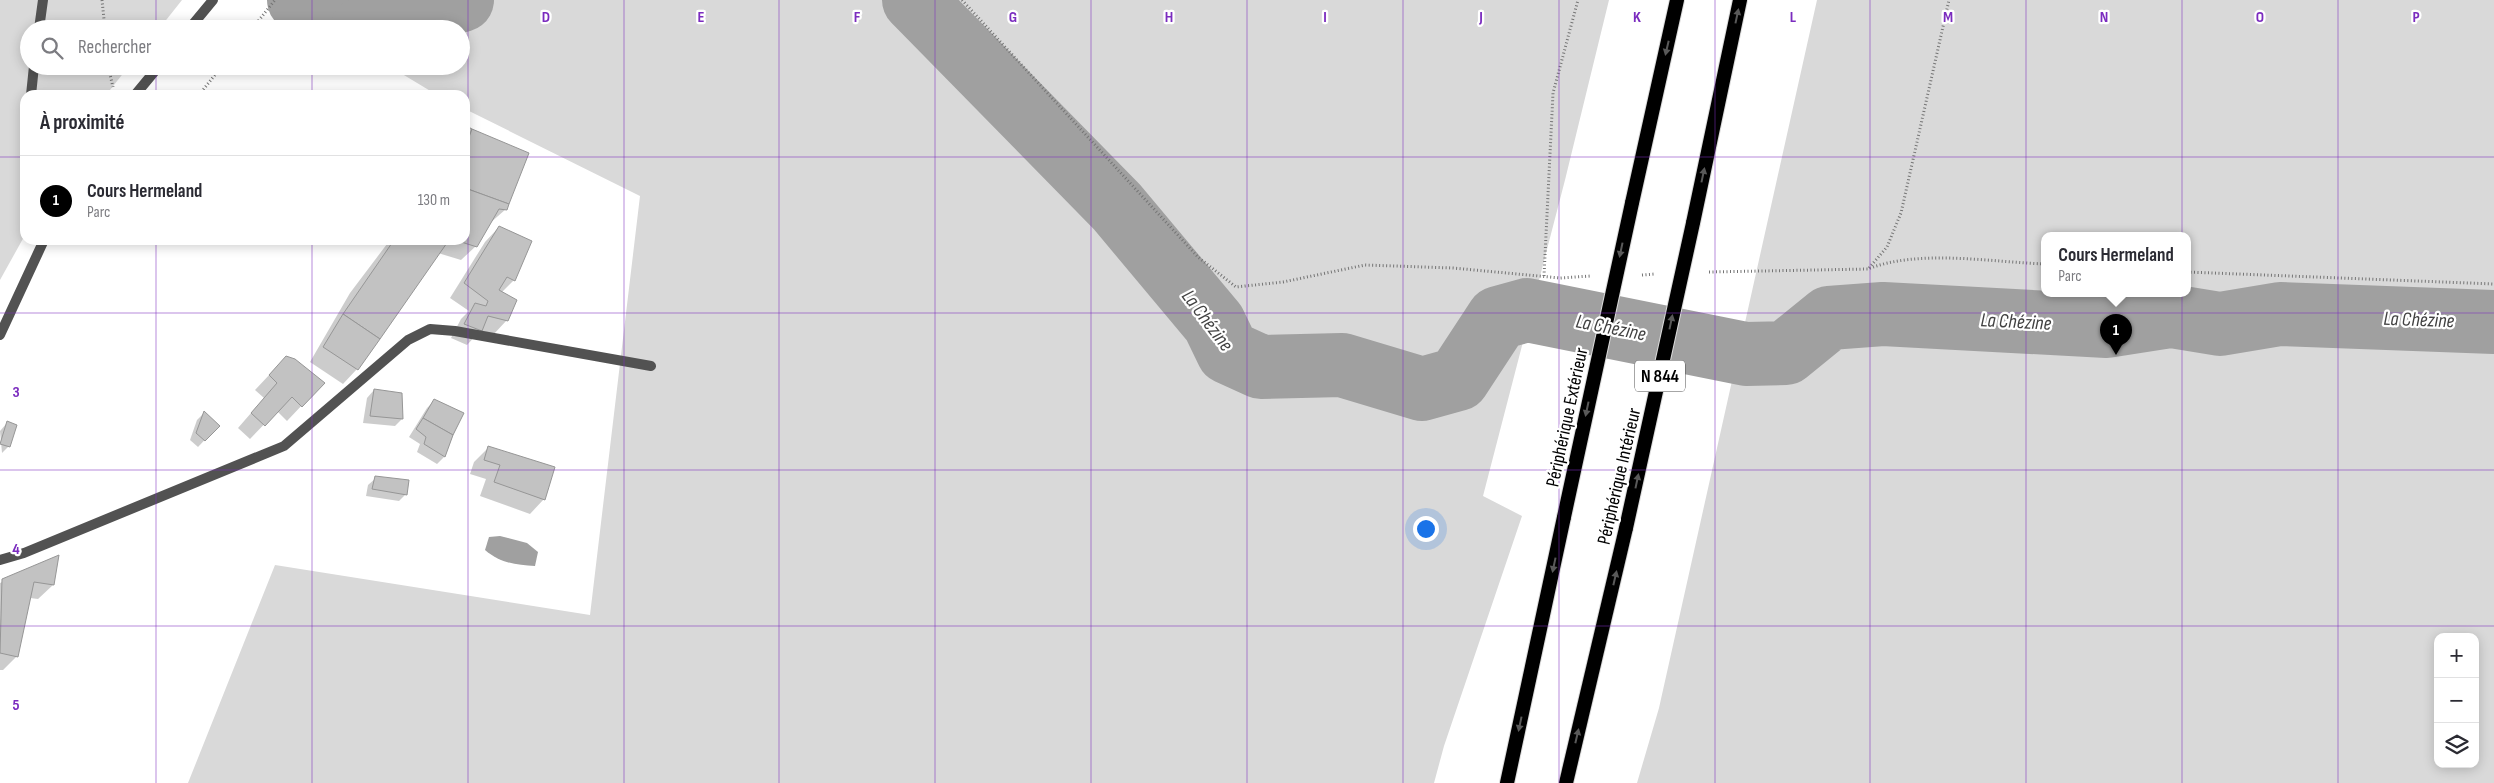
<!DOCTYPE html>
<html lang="fr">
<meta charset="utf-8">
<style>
:root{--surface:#fff;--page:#f7f7f7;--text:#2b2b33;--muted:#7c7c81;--line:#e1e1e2;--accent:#000}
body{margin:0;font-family:"Sofia Sans Condensed",sans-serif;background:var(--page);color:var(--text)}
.controls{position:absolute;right:15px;bottom:15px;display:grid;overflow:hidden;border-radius:10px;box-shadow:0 2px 12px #0003}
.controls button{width:45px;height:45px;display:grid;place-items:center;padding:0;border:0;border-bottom:1px solid var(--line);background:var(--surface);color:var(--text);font:25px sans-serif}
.you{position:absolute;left:1425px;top:528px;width:18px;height:18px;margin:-12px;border:4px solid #fff;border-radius:50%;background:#1a73e8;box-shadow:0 0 0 8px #1a73e833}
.badge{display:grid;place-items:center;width:32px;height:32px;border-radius:50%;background:var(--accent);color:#fff;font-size:16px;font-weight:700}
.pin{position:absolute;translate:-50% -41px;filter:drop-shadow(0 1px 2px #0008)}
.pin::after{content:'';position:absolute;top:26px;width:18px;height:15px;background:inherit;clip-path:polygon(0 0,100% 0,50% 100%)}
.popup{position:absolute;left:2041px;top:232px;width:150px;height:65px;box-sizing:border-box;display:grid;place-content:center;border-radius:10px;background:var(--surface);filter:drop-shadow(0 1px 4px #0005);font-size:16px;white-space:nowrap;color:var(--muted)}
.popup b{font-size:19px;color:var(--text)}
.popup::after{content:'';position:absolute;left:50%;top:100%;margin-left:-10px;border:10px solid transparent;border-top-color:var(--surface)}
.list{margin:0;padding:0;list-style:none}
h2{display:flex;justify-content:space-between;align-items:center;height:65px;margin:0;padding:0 20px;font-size:21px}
h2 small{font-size:16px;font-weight:400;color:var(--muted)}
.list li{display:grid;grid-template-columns:32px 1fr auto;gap:15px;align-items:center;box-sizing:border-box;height:90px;padding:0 20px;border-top:1px solid var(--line)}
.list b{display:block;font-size:19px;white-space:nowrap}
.list p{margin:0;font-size:16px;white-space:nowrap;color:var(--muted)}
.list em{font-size:16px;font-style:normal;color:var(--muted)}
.icon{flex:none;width:28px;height:28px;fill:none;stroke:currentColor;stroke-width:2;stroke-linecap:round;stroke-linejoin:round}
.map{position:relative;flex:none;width:2494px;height:783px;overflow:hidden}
.search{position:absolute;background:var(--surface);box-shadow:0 2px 12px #0003;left:20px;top:20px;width:450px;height:55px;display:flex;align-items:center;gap:12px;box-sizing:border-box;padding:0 18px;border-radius:28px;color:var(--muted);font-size:19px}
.panel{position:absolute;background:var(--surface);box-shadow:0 2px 12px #0003;left:20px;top:90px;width:450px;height:155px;border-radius:15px}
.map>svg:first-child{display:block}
.green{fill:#d9d9d9;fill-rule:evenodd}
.water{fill:#a0a0a0}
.shadow{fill:#0003}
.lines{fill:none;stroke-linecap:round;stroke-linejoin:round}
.river{stroke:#a0a0a0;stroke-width:64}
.building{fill:#c2c2c2;stroke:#969696}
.trunk-casing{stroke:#dbdbdb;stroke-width:16}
.path{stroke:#747474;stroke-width:3;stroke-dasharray:1 2.5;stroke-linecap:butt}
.minor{stroke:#525252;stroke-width:10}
.tertiary{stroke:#525252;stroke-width:10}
.trunk{stroke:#000;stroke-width:14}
.trunk-bridge-casing{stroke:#dbdbdb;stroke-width:16;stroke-linecap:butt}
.trunk-bridge{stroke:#000;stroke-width:14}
.oneway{fill:#595959}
.grid{fill:none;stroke:#7b2cbf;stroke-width:1;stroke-opacity:0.55}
.labels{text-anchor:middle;stroke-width:4.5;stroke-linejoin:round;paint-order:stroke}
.shield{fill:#fff;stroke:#4c4c4c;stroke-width:1}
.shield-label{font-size:18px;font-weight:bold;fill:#000}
.street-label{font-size:19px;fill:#000;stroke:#fff}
.water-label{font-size:20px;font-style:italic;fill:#414141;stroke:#fff}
.grid-label{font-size:16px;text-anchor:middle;font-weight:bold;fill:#7b2cbf;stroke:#fff;stroke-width:4.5;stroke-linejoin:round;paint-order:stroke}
</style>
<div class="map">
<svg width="2494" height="783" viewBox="0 0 2494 783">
<rect width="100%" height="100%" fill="#fff"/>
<!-- green -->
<g class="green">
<polygon points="0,0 182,0 159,29 29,29 29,66 129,66 106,95 25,95 25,235 0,280"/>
<polygon points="281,0 1609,0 1565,180 1483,496 1522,516 1444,746 1434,783 188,783 275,565 590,615 640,196 465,109 465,95 437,95 389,66 461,66 461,29 328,29"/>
<path d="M 1817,0 L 2494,0 L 2494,783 L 1637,783 L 1659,708 ZM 2045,236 L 2187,236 L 2187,294 L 2045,294 ZM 2438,637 L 2475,637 L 2475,764 L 2438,764 Z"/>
</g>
<!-- water -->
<path class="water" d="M 500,536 L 527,543 L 538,552 L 535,566 C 516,565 500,563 485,550 L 489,537 Z"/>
<!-- shadow -->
<g class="shadow">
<polygon points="465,127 506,209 489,224 476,246 461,260 438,253 357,369 343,384 310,362 350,293 390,240 465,240"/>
<polygon points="499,227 514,280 501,293 507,320 493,335 480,331 467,345 451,338 461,319 469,311 450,298 485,242"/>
<polygon points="286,357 323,383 287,421 277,411 250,439 238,428 264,398 255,390"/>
<polygon points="374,390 402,419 395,426 363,423 367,398"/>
<polygon points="434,401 462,414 444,457 437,464 417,452 420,444 409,437 427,408"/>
<polygon points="204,413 218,426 198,447 190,440 197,420"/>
<polygon points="7,423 9,446 2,453 0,431"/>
<polygon points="489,447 544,499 530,514 480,496 486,479 470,474 474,462"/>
<polygon points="376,478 406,494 399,501 366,496 368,485"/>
<polygon points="58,557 53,585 38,599 30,598 17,656 3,670 0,670 0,583"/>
</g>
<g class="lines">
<!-- river -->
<g class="river">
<polyline points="299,0 351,29"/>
<polyline points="914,0 1117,207 1214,323 1228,352 1261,367 1342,365 1422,389 1458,379 1498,318 1527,310 1746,354 1786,353 1829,318 1883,314 2107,326 2171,316 2220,324 2280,314 2494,322"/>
<polyline points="362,29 462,0"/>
</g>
</g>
<!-- building -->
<g class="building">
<polygon points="465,125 472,129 465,148"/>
<polygon points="472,129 529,153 509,204 465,188 465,148"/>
<polygon points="465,188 509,204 507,210 499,209 477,247 455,240 465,240"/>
<polygon points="499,226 532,241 515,281 507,277 499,290 517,300 508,321 488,316 482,331 464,324 475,303 486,306 488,301 464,283"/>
<polygon points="394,240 449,240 380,339 343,314"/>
<polygon points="343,314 380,339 358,370 323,347"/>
<polygon points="286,356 295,359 325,383 302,407 292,397 265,426 251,413 277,383 269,375"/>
<polygon points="374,389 402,393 403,419 370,416"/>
<polygon points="434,399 464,413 453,435 423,418"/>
<polygon points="204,411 220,426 205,441 196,433"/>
<polygon points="423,418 453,435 445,457 424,444 426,437 416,429"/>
<polygon points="7,421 17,425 10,447 0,444"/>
<polygon points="488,446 555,467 545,500 494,482 500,465 484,460"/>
<polygon points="375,476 409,480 407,495 372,489"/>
<polygon points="59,555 54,585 34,582 18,657 0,653 2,579"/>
</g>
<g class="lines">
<defs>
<g id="trunk">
<polyline points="1632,203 1677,0"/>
<polyline points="1693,223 1740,0"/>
<polyline points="1507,783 1564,517"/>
<polyline points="1566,783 1626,528"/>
</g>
</defs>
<!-- trunk casing -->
<use href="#trunk" class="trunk-casing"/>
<!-- path -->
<g class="path">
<polyline points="102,0 105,29"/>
<polyline points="962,0 1198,257 1236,287 1283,282 1365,265 1453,268 1560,278 1591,276"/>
<polyline points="252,29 275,0"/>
<polyline points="108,66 113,87"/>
<polyline points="199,95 222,66"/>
<polyline points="1869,268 1887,247 1901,213 1949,0"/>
<path d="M 1709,272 L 1868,269 C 1918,249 1991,262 2045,264"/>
<polyline points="2187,272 2494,284"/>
<polyline points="1642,275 1655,274"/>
<polyline points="1544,276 1553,93 1578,0"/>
</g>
<!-- minor -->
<g class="minor">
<polyline points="39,29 43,0"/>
<polyline points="31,95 34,66"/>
<polyline points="0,560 24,553 284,446 408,340 430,329 455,331 651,366"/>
</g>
<!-- tertiary -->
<g class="tertiary">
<polyline points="189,29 213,0"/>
<polyline points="135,95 159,66"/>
<polyline points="0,335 44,240"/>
</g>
<!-- trunk -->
<use href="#trunk" class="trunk"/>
<defs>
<g id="trunk-bridge">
<polyline points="1564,517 1632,203"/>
<polyline points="1626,528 1693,223"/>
</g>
</defs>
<!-- trunk-bridge casing -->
<use href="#trunk-bridge" class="trunk-bridge-casing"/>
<!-- trunk-bridge -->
<use href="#trunk-bridge" class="trunk-bridge"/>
</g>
<!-- one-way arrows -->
<defs><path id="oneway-solid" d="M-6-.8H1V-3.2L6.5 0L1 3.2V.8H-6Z" transform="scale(1.25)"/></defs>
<g class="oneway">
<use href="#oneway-solid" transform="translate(1737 16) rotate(-78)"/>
<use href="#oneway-solid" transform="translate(1667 48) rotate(103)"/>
<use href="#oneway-solid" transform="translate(1703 175) rotate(-78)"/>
<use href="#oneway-solid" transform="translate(1621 250) rotate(102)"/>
<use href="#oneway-solid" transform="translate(1671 322) rotate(-78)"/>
<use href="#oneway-solid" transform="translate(1587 409) rotate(102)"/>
<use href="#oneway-solid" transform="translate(1637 481) rotate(-78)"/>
<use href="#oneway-solid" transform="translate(1554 565) rotate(102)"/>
<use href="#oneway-solid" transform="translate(1615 578) rotate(-77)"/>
<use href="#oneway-solid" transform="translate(1520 724) rotate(102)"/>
<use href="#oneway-solid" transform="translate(1577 736) rotate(-77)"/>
</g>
<!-- grid -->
<path class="grid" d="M 156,0 L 156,29M 312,0 L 312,29M 468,0 L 468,783M 624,0 L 624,783M 779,0 L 779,783M 935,0 L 935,783M 1091,0 L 1091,783M 1247,0 L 1247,783M 1403,0 L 1403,783M 1559,0 L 1559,783M 1715,0 L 1715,783M 1870,0 L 1870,783M 2026,0 L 2026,783M 2182,0 L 2182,783M 2338,0 L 2338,783M 156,66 L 156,95M 312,66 L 312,95M 0,157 L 25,157M 465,157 L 2494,157M 156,240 L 156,783M 312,240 L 312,783M 0,313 L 2494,313M 0,470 L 2494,470M 0,626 L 2494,626"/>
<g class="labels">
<!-- shield labels -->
<rect class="shield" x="1635" y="360.5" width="50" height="31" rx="4"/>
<g class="shield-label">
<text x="1660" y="382">N 844</text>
</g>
<!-- street labels -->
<g class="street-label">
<text transform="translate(1566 417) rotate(-78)" y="7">Périphérique Extérieur</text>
<text transform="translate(1618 476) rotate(-77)" y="7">Périphérique Intérieur</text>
</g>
<!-- water labels -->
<g class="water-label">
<text transform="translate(2419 319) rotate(2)" y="7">La Chézine</text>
<text transform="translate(1208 320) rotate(53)" y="7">La Chézine</text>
<text transform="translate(2016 321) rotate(3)" y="7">La Chézine</text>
<text transform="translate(1611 327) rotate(11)" y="7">La Chézine</text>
</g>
</g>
<g class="grid-label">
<text x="546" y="22">D</text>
<text x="701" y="22">E</text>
<text x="857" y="22">F</text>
<text x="1013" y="22">G</text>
<text x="1169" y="22">H</text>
<text x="1325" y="22">I</text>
<text x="1481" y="22">J</text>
<text x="1637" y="22">K</text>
<text x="1793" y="22">L</text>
<text x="1948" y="22">M</text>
<text x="2104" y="22">N</text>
<text x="2260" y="22">O</text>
<text x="2416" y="22">P</text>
<text x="16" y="397">3</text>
<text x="16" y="554">4</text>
<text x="16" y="710">5</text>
</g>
</svg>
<div class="controls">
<button>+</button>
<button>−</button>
<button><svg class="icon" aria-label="layers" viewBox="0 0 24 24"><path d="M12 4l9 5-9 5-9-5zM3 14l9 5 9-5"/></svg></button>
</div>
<div class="you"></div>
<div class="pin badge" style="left:2116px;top:355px">1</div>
<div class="popup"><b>Cours Hermeland</b>Parc</div>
<div class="search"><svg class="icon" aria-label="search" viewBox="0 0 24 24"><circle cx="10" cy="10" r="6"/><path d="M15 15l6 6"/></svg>Rechercher</div>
<section class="panel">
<h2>À proximité<small></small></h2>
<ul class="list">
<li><span class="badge">1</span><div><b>Cours Hermeland</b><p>Parc</p></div><em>130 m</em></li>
</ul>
</section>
</div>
